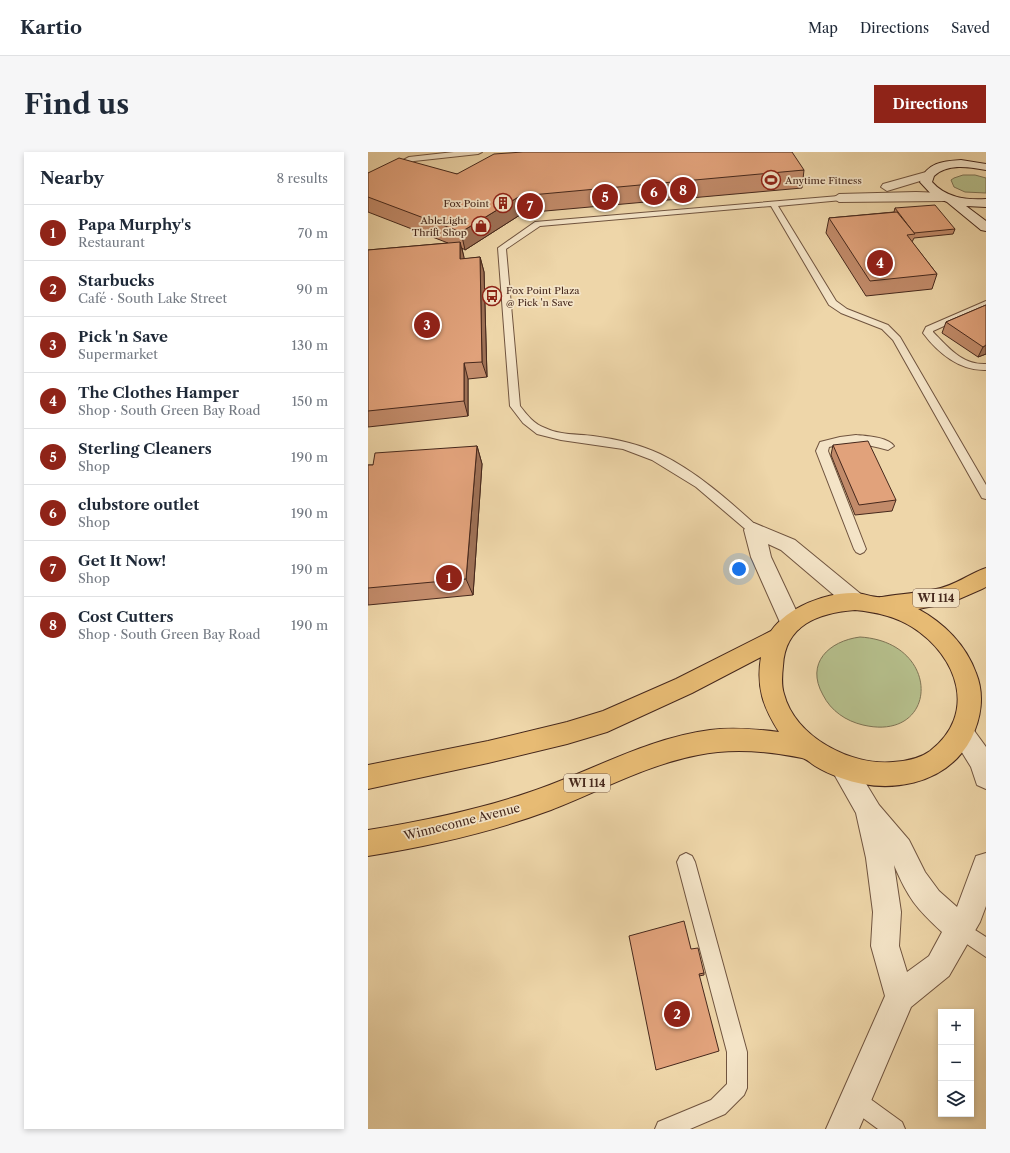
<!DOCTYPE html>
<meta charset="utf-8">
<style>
:root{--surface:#fff;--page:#f6f6f7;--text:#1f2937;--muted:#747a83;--line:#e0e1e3;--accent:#8f2418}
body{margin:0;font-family:"Libre Caslon Text",serif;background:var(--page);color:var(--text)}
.controls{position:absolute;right:12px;bottom:12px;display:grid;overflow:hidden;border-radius:0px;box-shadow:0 2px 6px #0003}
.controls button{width:36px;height:36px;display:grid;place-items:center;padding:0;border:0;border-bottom:1px solid var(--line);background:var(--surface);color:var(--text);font:20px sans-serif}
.you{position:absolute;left:371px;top:417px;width:14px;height:14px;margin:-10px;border:3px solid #fff;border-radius:50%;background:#1a73e8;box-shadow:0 0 0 6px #1a73e833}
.badge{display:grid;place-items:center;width:26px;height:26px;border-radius:50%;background:var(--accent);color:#fff;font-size:13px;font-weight:700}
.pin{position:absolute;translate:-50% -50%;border:2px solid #fff;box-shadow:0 1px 4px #0006}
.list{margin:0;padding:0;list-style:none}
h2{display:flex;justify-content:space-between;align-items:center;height:52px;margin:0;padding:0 16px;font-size:17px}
h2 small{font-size:13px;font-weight:400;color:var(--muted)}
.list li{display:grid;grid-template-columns:26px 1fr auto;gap:12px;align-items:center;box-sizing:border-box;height:56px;padding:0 16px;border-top:1px solid var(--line)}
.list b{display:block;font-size:15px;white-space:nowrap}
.list p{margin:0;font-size:13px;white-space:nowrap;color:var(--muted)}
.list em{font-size:13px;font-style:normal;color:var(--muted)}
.icon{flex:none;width:22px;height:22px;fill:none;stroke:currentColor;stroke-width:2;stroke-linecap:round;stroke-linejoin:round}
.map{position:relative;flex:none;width:618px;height:977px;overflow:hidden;border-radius:0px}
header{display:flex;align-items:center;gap:24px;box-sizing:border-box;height:56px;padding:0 20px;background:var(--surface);border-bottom:1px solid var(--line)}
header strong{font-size:19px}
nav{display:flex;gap:22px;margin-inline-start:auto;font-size:14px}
.intro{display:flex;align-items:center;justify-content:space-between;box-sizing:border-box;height:96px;padding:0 24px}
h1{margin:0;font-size:28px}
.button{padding:10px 18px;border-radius:0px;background:var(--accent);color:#fff;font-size:14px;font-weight:700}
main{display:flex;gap:24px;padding:0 24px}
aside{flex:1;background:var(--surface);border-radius:0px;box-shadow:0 2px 6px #0003}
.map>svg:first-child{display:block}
.green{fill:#b5be8b;stroke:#7e7354}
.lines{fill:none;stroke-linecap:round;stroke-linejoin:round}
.service-casing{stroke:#70543f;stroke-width:2}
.minor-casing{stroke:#70543f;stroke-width:2}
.tertiary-casing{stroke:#70543f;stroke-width:2}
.secondary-casing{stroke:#46281c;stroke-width:2}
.primary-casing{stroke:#46281c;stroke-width:2}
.service{fill:#f4e4c7;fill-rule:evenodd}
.minor{fill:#f4e4c7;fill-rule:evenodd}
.tertiary{fill:#f4e4c7;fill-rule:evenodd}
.secondary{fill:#f4e4c7;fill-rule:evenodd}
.primary{fill:#e7bb74;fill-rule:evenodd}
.wall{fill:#c28b6a;stroke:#46281c}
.shaded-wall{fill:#9e7156;stroke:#46281c}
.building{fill:#e1a27b;stroke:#46281c}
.labels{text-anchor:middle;stroke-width:3.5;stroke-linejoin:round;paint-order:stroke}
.far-poi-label{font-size:10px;fill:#46281c;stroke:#f4e4c7;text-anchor:start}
.shield{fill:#f4e4c7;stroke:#7a604f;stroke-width:1}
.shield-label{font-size:11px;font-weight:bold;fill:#46281c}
.street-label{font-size:12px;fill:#46281c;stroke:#f4e4c7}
</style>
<header>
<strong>Kartio</strong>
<nav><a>Map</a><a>Directions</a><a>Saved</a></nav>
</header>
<div class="intro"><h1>Find us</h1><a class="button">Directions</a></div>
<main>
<aside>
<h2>Nearby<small>8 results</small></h2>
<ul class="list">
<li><span class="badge">1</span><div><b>Papa Murphy's</b><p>Restaurant</p></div><em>70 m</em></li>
<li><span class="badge">2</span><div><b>Starbucks</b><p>Café · South Lake Street</p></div><em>90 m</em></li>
<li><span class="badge">3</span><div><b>Pick 'n Save</b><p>Supermarket</p></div><em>130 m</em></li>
<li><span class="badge">4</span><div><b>The Clothes Hamper</b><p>Shop · South Green Bay Road</p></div><em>150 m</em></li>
<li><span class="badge">5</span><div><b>Sterling Cleaners</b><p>Shop</p></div><em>190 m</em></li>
<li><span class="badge">6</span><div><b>clubstore outlet</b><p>Shop</p></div><em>190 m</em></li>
<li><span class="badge">7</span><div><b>Get It Now!</b><p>Shop</p></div><em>190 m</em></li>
<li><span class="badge">8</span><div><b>Cost Cutters</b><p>Shop · South Green Bay Road</p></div><em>190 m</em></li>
</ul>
</aside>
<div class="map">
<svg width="618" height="977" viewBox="0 0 618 977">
<rect width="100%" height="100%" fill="#eed6a9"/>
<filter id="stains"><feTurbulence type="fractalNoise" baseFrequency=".005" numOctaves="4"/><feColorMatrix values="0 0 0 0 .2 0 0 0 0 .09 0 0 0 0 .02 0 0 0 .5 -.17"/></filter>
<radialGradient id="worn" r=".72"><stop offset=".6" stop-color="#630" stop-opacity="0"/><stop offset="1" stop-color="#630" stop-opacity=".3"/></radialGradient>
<!-- green -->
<g class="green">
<polygon points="595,23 607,23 618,26 618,41 597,40 586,35 583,28 586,26"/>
<path d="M 492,485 C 575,490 571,591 495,573 C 478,569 463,559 455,543 C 437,511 461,489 492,485 Z"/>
</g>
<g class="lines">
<defs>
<g id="service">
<polygon points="86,0 114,0 110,2 46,9 0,32 0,27 41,5"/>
<path d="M 471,44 L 475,46 L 474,48 L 410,54 L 468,149 L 479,157 L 520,173 L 532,185 L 618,333 L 618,347 L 614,346 L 525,188 L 514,177 L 473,161 L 461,153 L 403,54 L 172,74 L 138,97 L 152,254 C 159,263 166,272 177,276 C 191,283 209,282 225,284 C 248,287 271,292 292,302 C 329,320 360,348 390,375 L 392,378 L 390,381 L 382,381 L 328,335 L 284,308 L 255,297 L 193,288 L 169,282 L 155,271 L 142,254 L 130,96 L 167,70 Z"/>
<path d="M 618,149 L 618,155 L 565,179 L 565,180 C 581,196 594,213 618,212 L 618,218 C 592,219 570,201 555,181 L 558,175 Z"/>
<path d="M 488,283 C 498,284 520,285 526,294 L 520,298 C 499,292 482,289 461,295 L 460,299 L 498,397 L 496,400 L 492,402 L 488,400 L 486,397 L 448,299 L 452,290 L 472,285 Z"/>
<polygon points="318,701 324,704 327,710 379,900 379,936 376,943 357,962 322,977 287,977 290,970 343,948 359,932 359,900 309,710 312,704"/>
<polygon points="593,769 618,785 618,805 587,784 584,778 587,772"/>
<polygon points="487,938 494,941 534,970 537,977 510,977 480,955 477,948 480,941"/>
</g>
<g id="minor">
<polygon points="558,20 564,24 562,26 519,39 513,35 515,32"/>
<polygon points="548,40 576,41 582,45 576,49 471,50 465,46 471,42"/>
<polygon points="386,371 427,388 494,443 498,449 494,455 487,458 480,455 413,398 400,392 403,405 434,471 431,477 423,480 415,477 383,405 376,378 379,373"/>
</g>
<g id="tertiary">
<polygon points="594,570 602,573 618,595 618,637 609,633 603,615 582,581 586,573"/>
<path d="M 474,603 L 483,607 L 511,653 L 541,688 L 557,720 L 571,739 L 589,755 L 608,704 L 618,701 L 618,754 L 612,770 L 581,824 L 543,855 L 491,977 L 458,977 L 517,844 L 503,794 L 505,760 L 498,706 L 488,661 L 462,615 L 465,607 ZM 526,713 C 540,746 548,756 574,780 L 561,804 L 539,820 L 531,794 L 533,760 Z"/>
</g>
<path id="secondary" d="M 593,8 L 618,12 L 618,18 C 602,15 579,11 566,24 L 564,30 C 578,46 598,48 618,47 L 618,55 L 598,54 L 618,69 L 618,79 L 613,78 L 579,50 L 565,44 L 552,30 C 558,11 575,9 593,8 Z"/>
<path id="primary" d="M 618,416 L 618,435 L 614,437 L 582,451 L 550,457 C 576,471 598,493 608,521 C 617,543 613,567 603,587 C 578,634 519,643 473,626 C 464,623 455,619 447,614 C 442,611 439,607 434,606 C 400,599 363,596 330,603 C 278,613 232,639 183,658 C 124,680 62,694 0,704 L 0,678 C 55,669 109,658 162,640 C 222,620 279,586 342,578 C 365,575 388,577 411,580 C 395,555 388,535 393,505 L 324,541 L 239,580 L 199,592 L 120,611 L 0,637 L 0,613 L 120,589 L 199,570 L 235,559 L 308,527 L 403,479 C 420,455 458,440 487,441 C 495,441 505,446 514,445 C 532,442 550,441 568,437 C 587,434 600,422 618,416 ZM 487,458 C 507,460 527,464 544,475 C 590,504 610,562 562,599 C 551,607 538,609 525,610 C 483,614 427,585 416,542 C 413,533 414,523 415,514 C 417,473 450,461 487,458 Z"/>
</defs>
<!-- service casing -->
<use href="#service" class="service-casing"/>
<!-- minor casing -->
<use href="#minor" class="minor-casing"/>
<!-- tertiary casing -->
<use href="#tertiary" class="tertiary-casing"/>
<!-- secondary casing -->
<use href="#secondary" class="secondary-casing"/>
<!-- primary casing -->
<use href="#primary" class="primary-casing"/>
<!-- service -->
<use href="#service" class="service"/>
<!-- minor -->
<use href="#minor" class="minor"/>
<!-- tertiary -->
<use href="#tertiary" class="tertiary"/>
<!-- secondary -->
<use href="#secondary" class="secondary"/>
<!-- primary -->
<use href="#primary" class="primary"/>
</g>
<!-- wall -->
<g class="wall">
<polygon points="436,18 434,36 155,61 97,98 94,96 96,107 112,105 116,120 119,225 100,227 100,264 0,275 0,98 80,91 0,60 0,21 89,22"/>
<polygon points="527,56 587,77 585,82 546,86 544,90 569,122 564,137 498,144 458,81 461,66 526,60"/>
<polygon points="618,153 618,202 610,205 574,181 578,170"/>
<polygon points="465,293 528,348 524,359 487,363 463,303"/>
<polygon points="109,294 114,312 105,443 0,453 0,313 5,313"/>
<polygon points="323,797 336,821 336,823 331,824"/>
</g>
<!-- shaded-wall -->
<g class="shaded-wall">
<polygon points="152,44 155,61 97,98 93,80"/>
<polygon points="92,90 96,105 96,122 92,107"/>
<polygon points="112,105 116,120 119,225 114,210"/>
<polygon points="618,193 618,202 610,205 615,195"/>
<polygon points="96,211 100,227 100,264 96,249"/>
<polygon points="109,294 114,312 105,443 98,427"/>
</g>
<!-- building -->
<g class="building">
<polygon points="155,0 424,0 436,18 152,44 93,80 0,45 0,21 31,6 89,22 126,2"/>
<polygon points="567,53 587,77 546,81 527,56"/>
<polygon points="529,60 547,82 539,83 569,122 502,129 461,66"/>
<polygon points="92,90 92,107 112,105 114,210 96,211 96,249 0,259 0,98"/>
<polygon points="618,153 618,193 615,195 578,170"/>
<polygon points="500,289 528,348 491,353 465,293"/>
<polygon points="109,294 98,427 0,436 0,313 5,313 7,301"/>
<polygon points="316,769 323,797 330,796 336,821 331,822 351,899 288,918 261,784"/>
</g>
<!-- icons -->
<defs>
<symbol id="stadium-ring" viewBox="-11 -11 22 22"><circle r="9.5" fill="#f4e4c7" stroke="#8f2418" stroke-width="1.5"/><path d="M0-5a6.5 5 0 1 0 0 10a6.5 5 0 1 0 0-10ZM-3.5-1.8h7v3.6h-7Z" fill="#8f2418"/></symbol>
<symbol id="building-ring" viewBox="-11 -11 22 22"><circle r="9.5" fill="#f4e4c7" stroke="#8f2418" stroke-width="1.5"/><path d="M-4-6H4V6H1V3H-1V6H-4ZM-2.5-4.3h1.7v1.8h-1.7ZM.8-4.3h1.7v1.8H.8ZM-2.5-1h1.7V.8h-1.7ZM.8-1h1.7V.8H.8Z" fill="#8f2418"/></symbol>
<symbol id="shop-ring" viewBox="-11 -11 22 22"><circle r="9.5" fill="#f4e4c7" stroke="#8f2418" stroke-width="1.5"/><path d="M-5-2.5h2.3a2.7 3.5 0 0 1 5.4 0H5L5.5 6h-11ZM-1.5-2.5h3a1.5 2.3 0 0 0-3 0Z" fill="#8f2418"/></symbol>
<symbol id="bus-ring" viewBox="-11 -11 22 22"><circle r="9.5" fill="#f4e4c7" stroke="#8f2418" stroke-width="1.5"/><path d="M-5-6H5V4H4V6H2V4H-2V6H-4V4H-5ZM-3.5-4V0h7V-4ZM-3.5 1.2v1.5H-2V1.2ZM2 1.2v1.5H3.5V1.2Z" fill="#8f2418"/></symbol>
</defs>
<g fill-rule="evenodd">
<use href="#stadium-ring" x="392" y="17" width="22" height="22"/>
<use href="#building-ring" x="124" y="40" width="22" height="22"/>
<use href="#shop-ring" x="102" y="63" width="22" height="22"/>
<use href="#bus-ring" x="113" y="133" width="22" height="22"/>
</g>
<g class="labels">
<!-- far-poi labels -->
<g class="far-poi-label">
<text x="417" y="32">Anytime Fitness</text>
<text x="121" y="55" text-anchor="end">Fox Point</text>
<text x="99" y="72" text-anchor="end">AbleLight<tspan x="99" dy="12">Thrift Shop</tspan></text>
<text x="138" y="142">Fox Point Plaza<tspan x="138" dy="12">@ Pick 'n Save</tspan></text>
</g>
<!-- shield labels -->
<g class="shield">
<rect x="545" y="437" width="46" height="18" rx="3"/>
<rect x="196" y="622" width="46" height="18" rx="3"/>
</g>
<g class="shield-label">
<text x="568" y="450">WI 114</text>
<text x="219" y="635">WI 114</text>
</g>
<!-- street labels -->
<g class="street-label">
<text transform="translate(94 670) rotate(-14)" y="4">Winneconne Avenue</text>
</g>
</g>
<rect width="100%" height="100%" filter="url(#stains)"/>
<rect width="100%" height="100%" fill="url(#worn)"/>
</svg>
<div class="controls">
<button>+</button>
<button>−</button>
<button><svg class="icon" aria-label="layers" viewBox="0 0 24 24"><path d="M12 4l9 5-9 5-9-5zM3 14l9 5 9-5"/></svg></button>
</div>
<div class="you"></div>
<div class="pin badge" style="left:81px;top:426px">1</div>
<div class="pin badge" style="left:309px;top:862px">2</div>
<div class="pin badge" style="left:59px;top:173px">3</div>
<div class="pin badge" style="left:512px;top:111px">4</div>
<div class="pin badge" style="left:237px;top:45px">5</div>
<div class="pin badge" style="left:286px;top:40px">6</div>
<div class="pin badge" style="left:162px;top:54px">7</div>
<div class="pin badge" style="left:315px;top:38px">8</div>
</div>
</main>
